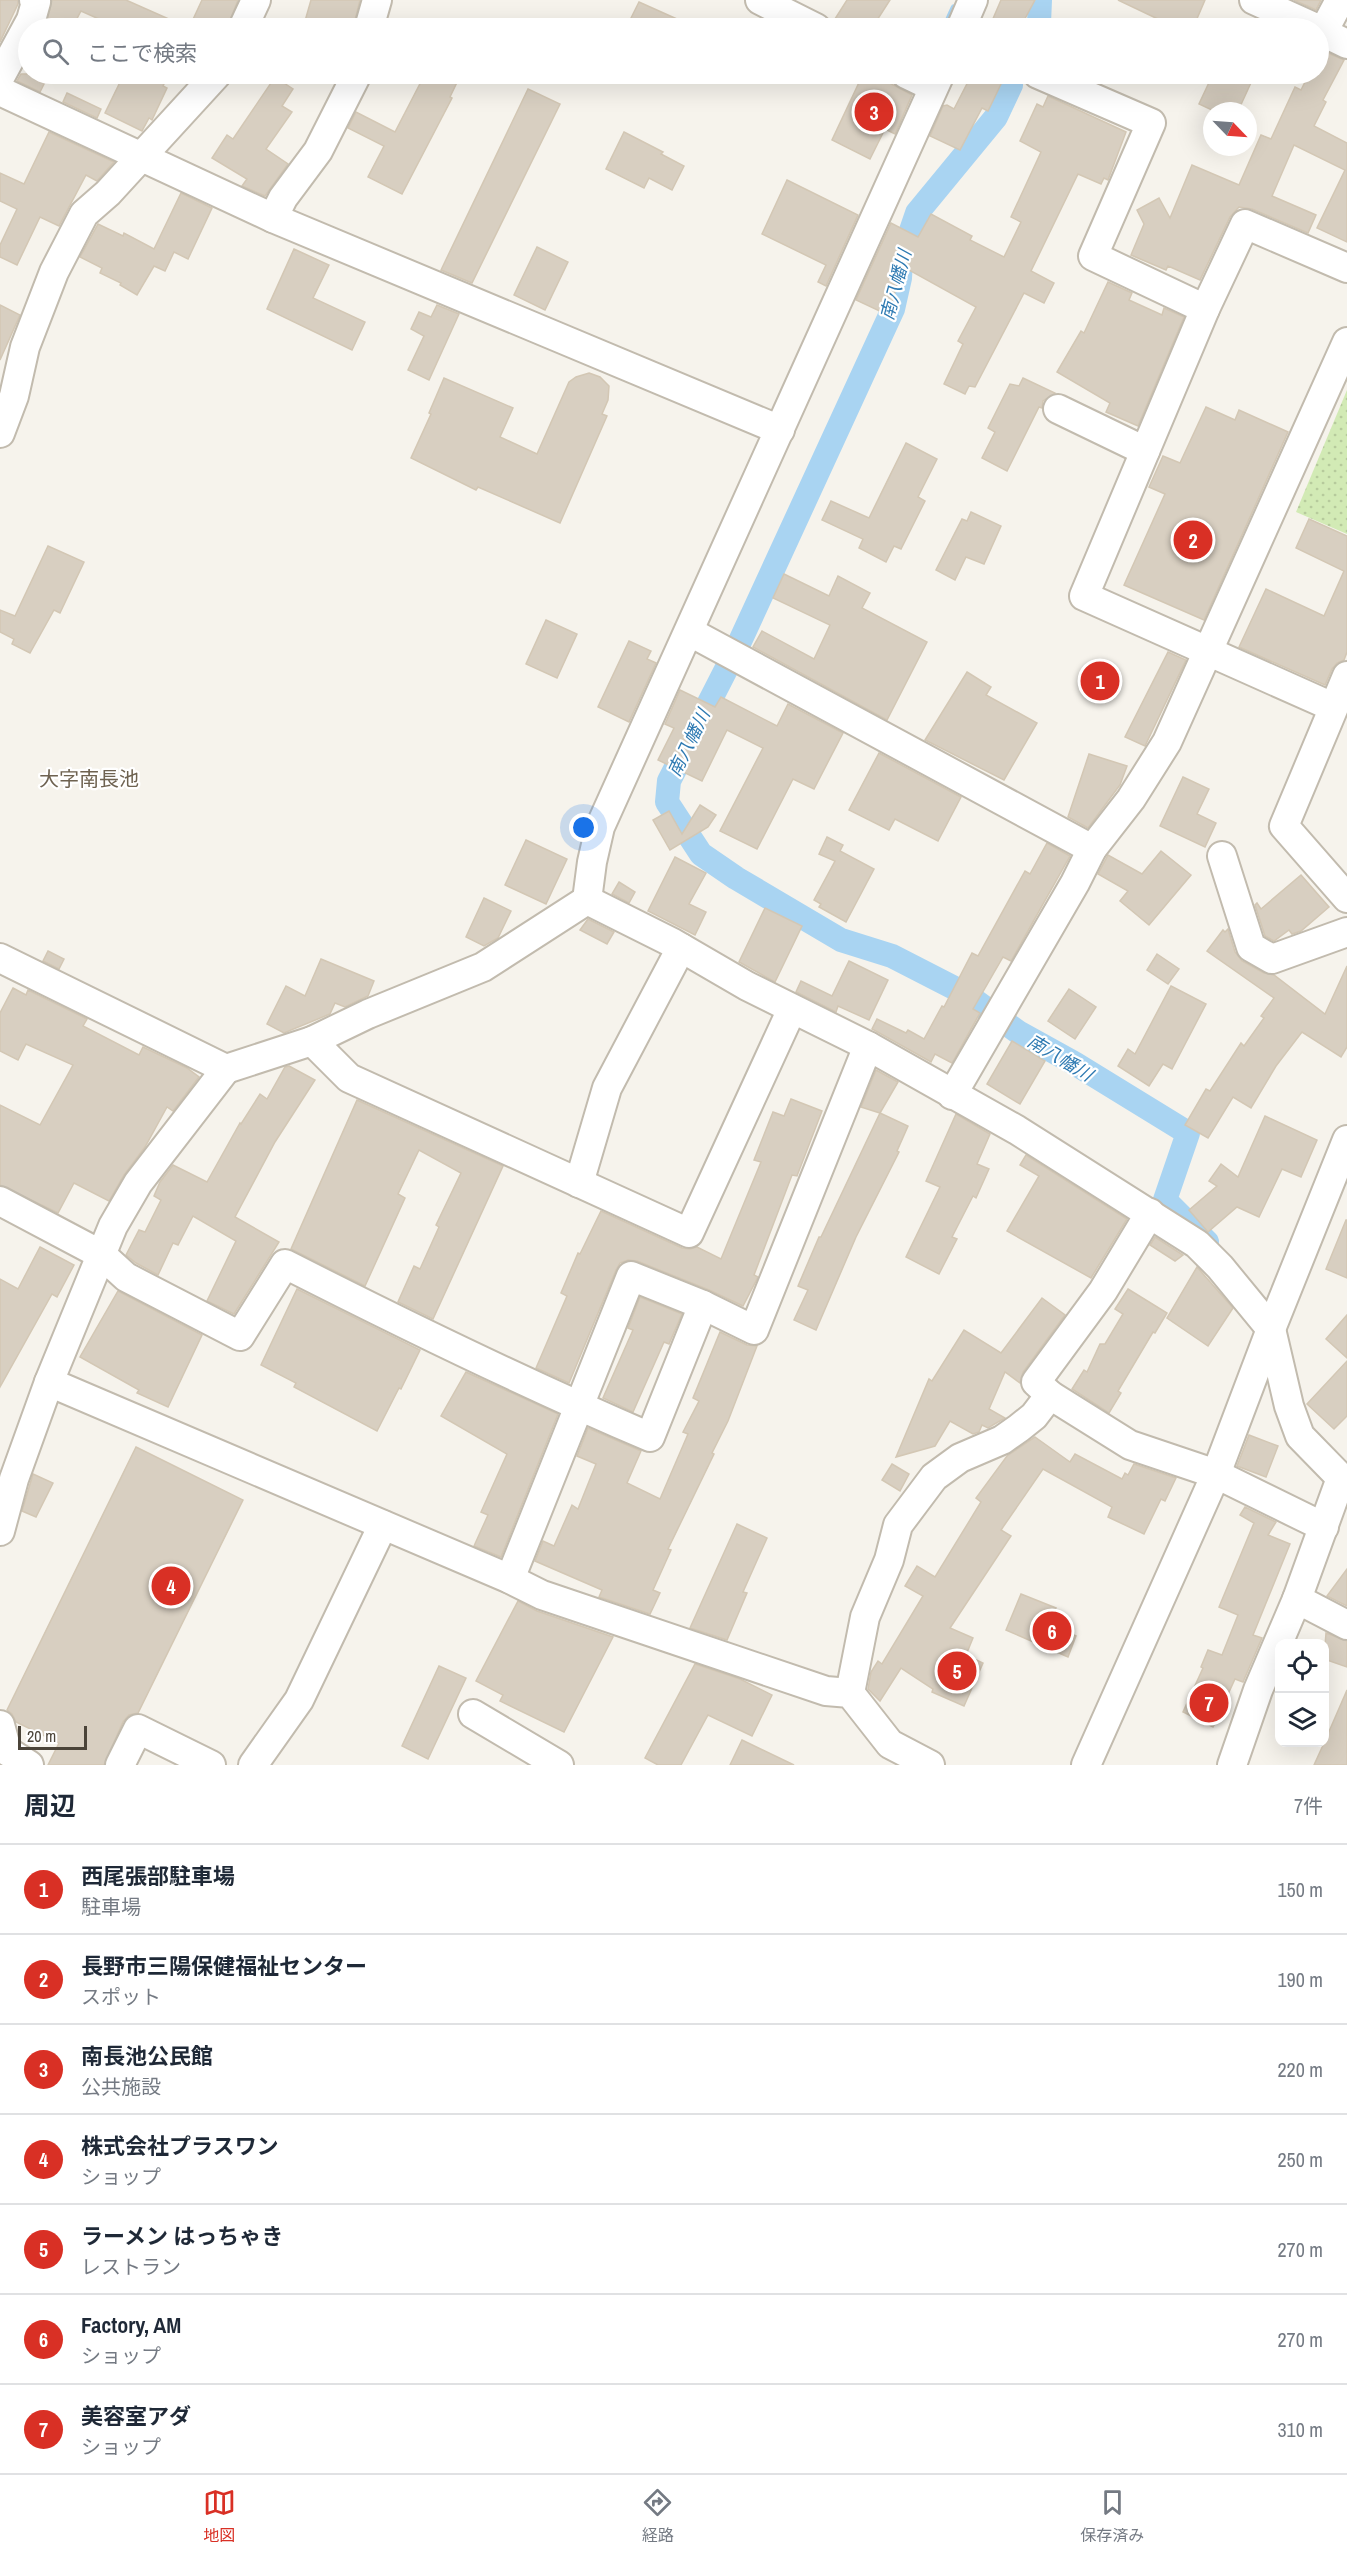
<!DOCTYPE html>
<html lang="ja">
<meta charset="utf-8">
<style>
:root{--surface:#fff;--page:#f6f6f7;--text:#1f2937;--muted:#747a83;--line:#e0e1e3;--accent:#d93025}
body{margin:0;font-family:"Archivo Narrow","Noto Sans JP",sans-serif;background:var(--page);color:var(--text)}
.controls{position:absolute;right:18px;bottom:18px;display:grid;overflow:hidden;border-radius:12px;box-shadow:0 6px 24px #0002}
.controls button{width:54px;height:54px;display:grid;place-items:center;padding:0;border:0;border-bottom:2px solid var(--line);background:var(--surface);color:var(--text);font:30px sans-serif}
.compass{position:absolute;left:1203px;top:102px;width:54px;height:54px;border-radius:50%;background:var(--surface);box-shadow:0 6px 24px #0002;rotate:115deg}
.scale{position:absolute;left:18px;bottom:15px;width:69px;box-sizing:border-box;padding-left:6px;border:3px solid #4b4439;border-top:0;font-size:16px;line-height:21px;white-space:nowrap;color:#4b4439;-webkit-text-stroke:4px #fff;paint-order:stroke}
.you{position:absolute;left:584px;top:828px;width:21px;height:21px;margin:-15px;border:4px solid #fff;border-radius:50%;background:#1a73e8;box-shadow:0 0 0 9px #1a73e833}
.badge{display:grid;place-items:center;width:39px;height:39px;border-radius:50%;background:var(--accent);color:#fff;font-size:20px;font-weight:700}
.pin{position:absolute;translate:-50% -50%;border:3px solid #fff;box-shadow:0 2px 6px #0006}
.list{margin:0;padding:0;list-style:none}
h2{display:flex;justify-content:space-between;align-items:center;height:78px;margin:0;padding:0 24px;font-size:26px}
h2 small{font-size:20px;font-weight:400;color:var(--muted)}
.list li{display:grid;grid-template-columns:39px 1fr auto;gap:18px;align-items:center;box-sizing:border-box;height:90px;padding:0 24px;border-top:2px solid var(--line)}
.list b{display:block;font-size:22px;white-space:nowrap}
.list p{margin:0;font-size:20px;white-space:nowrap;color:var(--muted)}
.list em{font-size:20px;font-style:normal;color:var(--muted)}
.icon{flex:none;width:33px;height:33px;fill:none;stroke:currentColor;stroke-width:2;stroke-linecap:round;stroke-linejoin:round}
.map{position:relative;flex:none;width:1347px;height:1765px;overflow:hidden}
.search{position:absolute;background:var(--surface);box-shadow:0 6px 24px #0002;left:18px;right:18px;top:18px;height:66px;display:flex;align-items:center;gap:15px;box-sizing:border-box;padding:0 21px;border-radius:33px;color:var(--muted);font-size:22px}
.sheet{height:708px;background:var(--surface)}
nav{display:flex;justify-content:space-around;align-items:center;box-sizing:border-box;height:84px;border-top:2px solid var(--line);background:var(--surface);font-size:16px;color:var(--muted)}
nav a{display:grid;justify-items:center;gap:3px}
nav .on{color:var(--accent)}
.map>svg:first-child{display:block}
.park{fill:url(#park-dots)}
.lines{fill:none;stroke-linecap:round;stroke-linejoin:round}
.stream{stroke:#a9d4f2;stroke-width:7}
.canal{stroke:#a9d4f2;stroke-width:24}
.building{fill:#d8cfc1;stroke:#d3c7b4;stroke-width:1.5}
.minor-casing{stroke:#c2bbae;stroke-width:32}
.minor{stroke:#fff;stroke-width:28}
.labels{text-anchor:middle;stroke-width:4.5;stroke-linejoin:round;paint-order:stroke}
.water-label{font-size:18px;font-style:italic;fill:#2e7ab2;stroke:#fff}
.quarter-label{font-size:20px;fill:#6e6250;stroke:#fff}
</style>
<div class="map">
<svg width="1347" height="1765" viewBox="0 0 1347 1765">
<defs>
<pattern id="park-dots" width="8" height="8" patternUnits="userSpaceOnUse" patternTransform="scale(1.5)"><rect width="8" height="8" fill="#d2eab5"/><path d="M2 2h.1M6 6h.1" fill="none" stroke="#b6ca9c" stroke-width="1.8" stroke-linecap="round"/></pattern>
</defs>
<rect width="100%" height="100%" fill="#f6f3ec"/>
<!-- park -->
<polygon class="park" points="1347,390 1347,534 1296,512"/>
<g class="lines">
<!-- stream -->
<polyline class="stream" points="945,28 954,8"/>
<!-- canal -->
<g class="canal">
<polyline points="1036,28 1039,23 1040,0"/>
<polyline points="1011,85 996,117 917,213 901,260 900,278 893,309 736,650 669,781 667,802 701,854 736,878 841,940 892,956 966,994 1018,1032 1074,1063 1188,1133 1165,1200 1207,1242"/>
</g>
</g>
<!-- building -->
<g class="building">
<polygon points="0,0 18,0 18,4 0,42"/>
<polygon points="52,0 126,0 189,28 202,0 238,0 227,28 119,28 81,11 72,28 45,28"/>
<polygon points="311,0 360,0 353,28 303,28"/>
<polygon points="847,0 890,0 872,28 843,28 833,22"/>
<polygon points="1001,0 1035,0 1020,28 989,28"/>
<polygon points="1118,0 1205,0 1193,28 1171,28 1159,23 1160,20"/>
<polygon points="1294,0 1321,0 1316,10"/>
<polygon points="639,2 697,28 643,28 629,22"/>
<polygon points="265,20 278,25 278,28 261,28"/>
<polygon points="1321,50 1344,60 1323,100 1326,102 1314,126 1347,143 1347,242 1317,228 1345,170 1294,145 1272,196 1316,215 1308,233 1252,209 1239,207 1230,217 1200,280 1168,266 1166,270 1131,255 1144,224 1137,210 1159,198 1170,218 1192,165 1239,185 1261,135 1271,139 1295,87 1301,90 1309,74 1318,74"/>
<polygon points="21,74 49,74 40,92 17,81"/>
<polygon points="124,74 169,74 163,86 167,88 152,120 149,118 142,131 105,113"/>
<polygon points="425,74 461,74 450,97 452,98 402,194 368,177 384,146 348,128 356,112 395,132"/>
<polygon points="863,74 873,74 912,95 895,134 885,129 870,159 832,140"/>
<polygon points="972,74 989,74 1003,80 988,111 982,108 960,150 930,136 943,106 947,105 954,109"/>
<polygon points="1213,74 1255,74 1238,111 1214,111 1199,104"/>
<polygon points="275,77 293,89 282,106 292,112 266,149 288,164 265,196 242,186 247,179 212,158 227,135 233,139"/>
<polygon points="528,89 560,104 472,283 441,270"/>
<polygon points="67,93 101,109 97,118 63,102"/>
<polygon points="1048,96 1126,132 1108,180 1104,178 1101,184 1078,174 1031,271 1054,283 1044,303 1024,293 975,387 969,386 965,394 944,384 963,344 958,341 976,307 902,266 893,299 886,314 856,300 891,223 918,237 931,214 972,236 970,240 1004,257 1021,222 1011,217 1041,152 1020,141 1037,104 1043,107"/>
<polygon points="49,132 114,162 97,181 86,175 59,226 40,217 17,265 0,257 0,245 17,209 0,201 0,173 24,184"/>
<polygon points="624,132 663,152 661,154 684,166 672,190 649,178 644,188 606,169"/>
<polygon points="787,180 858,215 826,286 818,282 826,265 762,234"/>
<polygon points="181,193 212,208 188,259 174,252 165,271 154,266 137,295 120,285 121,283 100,273 102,268 80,257 98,224 123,236 124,233 154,249"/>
<polygon points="537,247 568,262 545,310 514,295"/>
<polygon points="294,249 329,265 313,298 365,322 352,350 267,309"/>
<polygon points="1108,282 1132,293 1129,300 1162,315 1164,308 1184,317 1138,426 1106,412 1110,403 1057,372 1081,331 1084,333"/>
<polygon points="0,305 20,315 0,360"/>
<polygon points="437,305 459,314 429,380 408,370 424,336 411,329 419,312 431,317"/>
<polygon points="589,373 600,377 609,386 608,400 602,414 607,416 560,523 478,487 476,490 411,458 431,414 429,413 444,378 513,408 500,437 537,454 569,382 576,377"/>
<polygon points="1023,378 1055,393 1043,401 1042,408 1039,407 1007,471 982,458 995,432 988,428 1010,384 1019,386"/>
<polygon points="1206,407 1235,420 1239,410 1288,432 1204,620 1124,585 1165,494 1149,487 1163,456 1180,463"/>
<polygon points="906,443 937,459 918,497 925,501 901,549 894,546 886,562 859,548 863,539 822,520 831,501 869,518"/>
<polygon points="971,512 1001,526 984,564 966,557 955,580 936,570 962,519 967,521"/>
<polygon points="1309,519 1347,536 1347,652 1344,660 1337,663 1332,669 1325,685 1239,647 1266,589 1324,616 1344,571 1296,548"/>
<polygon points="48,546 84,562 60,613 54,610 30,653 12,644 14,639 0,632 0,610 15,616"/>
<polygon points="784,574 829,596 838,576 870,593 862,608 927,642 887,720 753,647 762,631 814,659 830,625 773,598"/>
<polygon points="546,620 577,634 557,678 526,664"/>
<polygon points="629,641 651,651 647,659 656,663 629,722 598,707"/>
<polygon points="1168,652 1186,660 1145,746 1125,737"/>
<polygon points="967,672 991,687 986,695 1037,723 1004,780 925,740"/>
<polygon points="680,690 715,707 721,697 777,726 788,704 843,733 814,789 793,779 757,849 720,831 763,748 727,730 702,781 658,760 674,728 665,724"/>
<polygon points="879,753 961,797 938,841 895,819 889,830 849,810"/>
<polygon points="1089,754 1127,766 1120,785 1088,828 1068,817"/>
<polygon points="1183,777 1209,789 1197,814 1216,823 1205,847 1160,826"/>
<polygon points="700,805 716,815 708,827 670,850 653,820 669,811 682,834"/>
<polygon points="827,837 843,845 840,851 874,869 846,922 819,907 821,904 814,900 835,861 819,854"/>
<polygon points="526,840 567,859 546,904 505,885"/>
<polygon points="1047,843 1070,856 1011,961 1003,957 973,1009 980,1013 952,1063 935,1054 931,1062 872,1029 877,1019 906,1033 908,1030 924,1039 942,1006 944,1007 972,953 978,956 1025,871 1030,874"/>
<polygon points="1161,851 1191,875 1149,925 1120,901 1128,891 1098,874 1108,855 1142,874"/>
<polygon points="675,857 706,873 689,904 706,912 695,935 648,911"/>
<polygon points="1301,875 1329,907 1301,931 1292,934 1289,930 1274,941 1265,936 1255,905 1257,903 1261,909"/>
<polygon points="619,882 635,892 629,903 612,894"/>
<polygon points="484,898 511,911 498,938 484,946 466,937"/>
<polygon points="765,908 802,926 775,982 739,962"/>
<polygon points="588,919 614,932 607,944 580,930"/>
<polygon points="1228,929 1235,952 1242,961 1264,973 1274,975 1325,1014 1347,966 1347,1047 1341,1057 1302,1032 1276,1066 1251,1108 1233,1097 1208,1138 1185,1125 1206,1089 1210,1091 1241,1043 1244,1046 1264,1018 1261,1016 1274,998 1207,951 1223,930 1225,932"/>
<polygon points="48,951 64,959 59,969 43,961"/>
<polygon points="1157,954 1179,969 1168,984 1147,970"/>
<polygon points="321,959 374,981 368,996 345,1007 335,1003 330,1014 284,1033 267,1024 286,986 305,996"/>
<polygon points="849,961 888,980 869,1020 838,1006 836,1012 796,992 801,981 832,996"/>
<polygon points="1171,986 1206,1004 1172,1069 1163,1064 1149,1086 1118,1066 1128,1049 1135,1054"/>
<polygon points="13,988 26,995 28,990 87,1019 83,1026 139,1055 143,1047 187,1068 199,1077 173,1111 167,1107 145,1147 124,1175 109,1201 74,1183 58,1213 0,1185 0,1105 40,1125 73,1065 26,1044 18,1060 0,1051 0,1013"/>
<polygon points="1069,989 1096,1007 1075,1039 1048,1021"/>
<polygon points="1012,1041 1045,1061 1020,1104 987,1084"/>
<polygon points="289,1066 315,1080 275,1142 235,1217 279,1242 234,1314 207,1301 236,1241 193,1216 178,1245 173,1243 158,1275 136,1263 126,1255 139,1230 145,1232 161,1200 154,1196 160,1182 173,1165 207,1182 240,1123 241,1124 260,1094 267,1099 285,1067"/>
<polygon points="876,1070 898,1082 880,1113 861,1107"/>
<polygon points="791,1099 822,1111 797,1176 792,1175 754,1275 758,1277 743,1306 709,1290 637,1261 628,1260 620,1263 616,1270 569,1383 536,1368 567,1296 561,1293 578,1253 580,1254 601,1211 682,1248 690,1249 697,1247 721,1259 761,1162 754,1160 773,1112 784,1116"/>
<polygon points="357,1100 503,1166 433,1319 398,1302 414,1266 420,1269 439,1227 436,1225 461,1173 419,1150 398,1194 405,1198 365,1286 291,1249"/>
<polygon points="880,1113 908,1126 897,1151 899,1152 856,1237 816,1330 794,1320 808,1290 798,1286 819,1237 821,1237"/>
<polygon points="956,1114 990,1134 977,1164 989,1169 976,1198 973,1196 952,1237 957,1239 939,1274 906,1257 940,1187 926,1181"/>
<polygon points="1265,1116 1317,1140 1301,1177 1282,1169 1259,1217 1237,1207 1208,1232 1189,1210 1217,1186 1209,1181 1221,1164 1238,1177"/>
<polygon points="1026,1155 1127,1219 1091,1278 1007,1231 1039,1176 1020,1165"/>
<polygon points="1346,1220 1347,1220 1347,1278 1326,1269"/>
<polygon points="1155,1237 1183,1255 1175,1261 1150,1245"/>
<polygon points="40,1247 74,1265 57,1297 52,1294 0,1387 0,1279 18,1289"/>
<polygon points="1197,1267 1233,1308 1208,1346 1167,1318"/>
<polygon points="297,1289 420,1350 401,1389 399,1388 377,1431 294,1387 296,1383 261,1365"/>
<polygon points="1128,1289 1167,1313 1155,1333 1153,1332 1118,1391 1121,1393 1109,1413 1072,1389 1084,1370 1087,1372 1100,1344 1105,1344 1123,1314 1115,1309"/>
<polygon points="118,1291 202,1335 168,1407 137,1393 139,1390 80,1357"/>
<polygon points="640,1297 682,1314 669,1344 664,1342 633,1412 603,1398 633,1330 628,1328"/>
<polygon points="1042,1298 1065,1315 1023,1372 1020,1383 1005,1372 989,1409 1005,1418 988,1428 982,1425 979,1432 973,1434 950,1421 935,1446 896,1457 929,1379 932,1381 964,1330 1001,1353"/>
<polygon points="1347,1315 1347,1358 1326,1339"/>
<polygon points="720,1332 747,1345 757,1346 728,1421 712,1453 714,1454 668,1549 671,1550 653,1590 660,1593 650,1614 599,1597 602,1590 535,1561 543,1541 554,1546 572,1505 578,1509 596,1464 577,1456 588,1428 641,1451 627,1483 660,1499 688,1434 683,1432 699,1401 693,1398"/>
<polygon points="1347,1361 1347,1416 1334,1429 1307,1404"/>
<polygon points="466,1372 558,1414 501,1557 474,1546 488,1515 481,1512 507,1454 441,1416"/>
<polygon points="1249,1435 1278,1446 1266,1477 1237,1466"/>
<polygon points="1035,1437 1070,1462 1075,1454 1122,1479 1125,1473 1128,1475 1134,1464 1176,1478 1165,1501 1161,1499 1144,1534 1108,1517 1112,1507 1043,1469 1001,1530 1011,1536 950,1628 973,1638 966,1655 983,1663 964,1706 932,1692 933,1689 901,1668 880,1701 868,1689 871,1672 878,1661 882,1664 923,1596 905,1586 917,1566 935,1577 981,1502 976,1498 1007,1456"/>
<polygon points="136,1447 243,1500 138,1713 129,1715 123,1722 104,1765 48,1765 59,1743 16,1722 12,1714 7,1710"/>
<polygon points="892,1464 909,1474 900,1491 882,1480"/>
<polygon points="33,1474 53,1483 36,1517 22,1511"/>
<polygon points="1245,1507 1276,1522 1268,1535 1290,1544 1253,1635 1262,1638 1243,1682 1235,1679 1213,1727 1183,1712 1203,1668 1201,1667 1208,1650 1222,1655 1238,1615 1219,1607 1254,1523 1240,1515"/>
<polygon points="737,1524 767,1538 743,1592 747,1593 727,1640 690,1628"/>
<polygon points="1347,1569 1347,1606 1327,1596"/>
<polygon points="1021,1594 1056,1608 1048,1623 1076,1636 1068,1657 1006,1630"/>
<polygon points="518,1601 537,1611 613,1637 564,1732 500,1701 503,1695 476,1681"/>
<polygon points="1326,1633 1347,1641 1347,1667 1324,1659"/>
<polygon points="695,1664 740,1679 772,1695 752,1736 708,1715 681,1765 658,1765 645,1758"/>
<polygon points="439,1666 466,1678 428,1759 402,1746"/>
<polygon points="1347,1690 1347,1765 1314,1765 1324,1743"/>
<polygon points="742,1740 794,1765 730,1765"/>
</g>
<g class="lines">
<defs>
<g id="minor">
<polyline points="760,0 816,28"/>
<polyline points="1254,0 1316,28"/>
<polyline points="243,28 256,0"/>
<polyline points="369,28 377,0"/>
<polyline points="961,28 973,0"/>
<polyline points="1318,30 1347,44"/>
<polyline points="1323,32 1340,0"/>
<polyline points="906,74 933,87"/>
<polyline points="1038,74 1151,123 1093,256 1205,309"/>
<polyline points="0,77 31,20 36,2 34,0"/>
<polyline points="0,91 273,218 780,430"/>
<polyline points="273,218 283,198 318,151 357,74"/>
<polyline points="1058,409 1145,451"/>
<polyline points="0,433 14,396 25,347 54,272 84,214 108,193 217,74"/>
<polyline points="690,632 1092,849"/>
<polyline points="1347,676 1284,826 1347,898"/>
<polyline points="1333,707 1084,596 1205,309 1245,224 1347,268"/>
<polyline points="1222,856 1251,947 1272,959 1347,932"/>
<polyline points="587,900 673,943 747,986 868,1046 1017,1130 1197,1244 1220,1267 1271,1329 1289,1406 1300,1436 1341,1478"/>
<polyline points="587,900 592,862 600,827 940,74"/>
<polyline points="0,958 226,1069 138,1183 113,1226 49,1382 14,1479 0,1531"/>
<polyline points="312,1041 349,1078 689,1233 792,1009"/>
<polyline points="226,1069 312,1041 368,1014 483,967 587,900"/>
<polyline points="952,1095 1075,883 1092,849 1131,799 1167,742 1347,342"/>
<polyline points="579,1183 607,1088 681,948"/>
<path d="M 0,1201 L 102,1255 L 126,1277 L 240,1336 L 285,1264 C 405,1325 526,1384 650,1437 L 703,1305"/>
<polyline points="1150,1213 1103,1291 1036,1382 1050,1395 1130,1445 1216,1474 1324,1527"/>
<polyline points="49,1382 510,1579 542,1595 826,1691 850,1693 890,1744 930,1765"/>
<polyline points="510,1579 631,1276 703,1305 754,1330 868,1046"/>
<polyline points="1297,1599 1347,1625"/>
<polyline points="850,1693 865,1617 889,1560 898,1525 934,1477 960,1458 1002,1440 1019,1428 1034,1416 1050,1395"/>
<polyline points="473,1714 559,1765"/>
<polyline points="0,1725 7,1751 29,1765"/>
<polyline points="120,1765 138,1729 211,1765"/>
<polyline points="253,1765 299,1700 383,1525"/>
<polyline points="1086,1765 1216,1474 1271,1329 1347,1140"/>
<polyline points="1232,1765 1258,1690 1297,1599 1341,1478"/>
</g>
</defs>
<!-- minor casing -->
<use href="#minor" class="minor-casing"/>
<!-- minor -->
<use href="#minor" class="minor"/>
</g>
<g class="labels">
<!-- water labels -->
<g class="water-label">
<text transform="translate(896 285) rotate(-75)" y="6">南八幡川</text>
<text transform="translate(689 743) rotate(-64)" y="6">南八幡川</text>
<text transform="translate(1060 1058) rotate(31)" y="6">南八幡川</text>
</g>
<!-- quarter labels -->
<g class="quarter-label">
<text x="89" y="786">大字南長池</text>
</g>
</g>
</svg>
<div class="controls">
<button><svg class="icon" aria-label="locate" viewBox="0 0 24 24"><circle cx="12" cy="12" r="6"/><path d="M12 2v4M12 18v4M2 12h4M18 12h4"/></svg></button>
<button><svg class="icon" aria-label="layers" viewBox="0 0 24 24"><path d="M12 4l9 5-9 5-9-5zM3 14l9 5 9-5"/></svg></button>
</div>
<svg class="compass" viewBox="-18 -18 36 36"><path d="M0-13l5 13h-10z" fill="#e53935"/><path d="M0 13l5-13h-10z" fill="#747a83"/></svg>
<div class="scale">20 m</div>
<div class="you"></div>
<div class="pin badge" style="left:1100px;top:681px">1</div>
<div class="pin badge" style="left:1193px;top:540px">2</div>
<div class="pin badge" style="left:874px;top:112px">3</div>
<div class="pin badge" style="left:171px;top:1586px">4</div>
<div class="pin badge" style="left:957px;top:1671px">5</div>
<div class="pin badge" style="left:1052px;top:1631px">6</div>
<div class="pin badge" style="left:1209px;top:1703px">7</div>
<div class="search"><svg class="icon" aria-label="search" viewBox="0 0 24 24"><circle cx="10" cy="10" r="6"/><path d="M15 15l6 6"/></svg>ここで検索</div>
</div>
<section class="sheet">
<h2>周辺<small>7件</small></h2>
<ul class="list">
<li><span class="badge">1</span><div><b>西尾張部駐車場</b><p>駐車場</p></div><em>150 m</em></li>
<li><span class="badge">2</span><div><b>長野市三陽保健福祉センター</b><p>スポット</p></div><em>190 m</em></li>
<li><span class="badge">3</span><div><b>南長池公民館</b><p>公共施設</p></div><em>220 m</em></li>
<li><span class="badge">4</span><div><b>株式会社プラスワン</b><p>ショップ</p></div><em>250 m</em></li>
<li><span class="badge">5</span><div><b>ラーメン はっちゃき</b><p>レストラン</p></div><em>270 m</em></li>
<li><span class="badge">6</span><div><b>Factory, AM</b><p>ショップ</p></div><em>270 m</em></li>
<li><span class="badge">7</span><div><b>美容室アダ</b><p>ショップ</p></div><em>310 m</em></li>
</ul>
</section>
<nav>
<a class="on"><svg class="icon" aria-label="map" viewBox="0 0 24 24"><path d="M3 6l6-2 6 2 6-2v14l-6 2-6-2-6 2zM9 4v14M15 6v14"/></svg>地図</a>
<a><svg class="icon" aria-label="directions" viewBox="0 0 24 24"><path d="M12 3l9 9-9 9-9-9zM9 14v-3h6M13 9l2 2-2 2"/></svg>経路</a>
<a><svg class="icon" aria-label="saved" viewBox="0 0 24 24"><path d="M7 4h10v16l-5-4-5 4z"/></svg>保存済み</a>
</nav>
